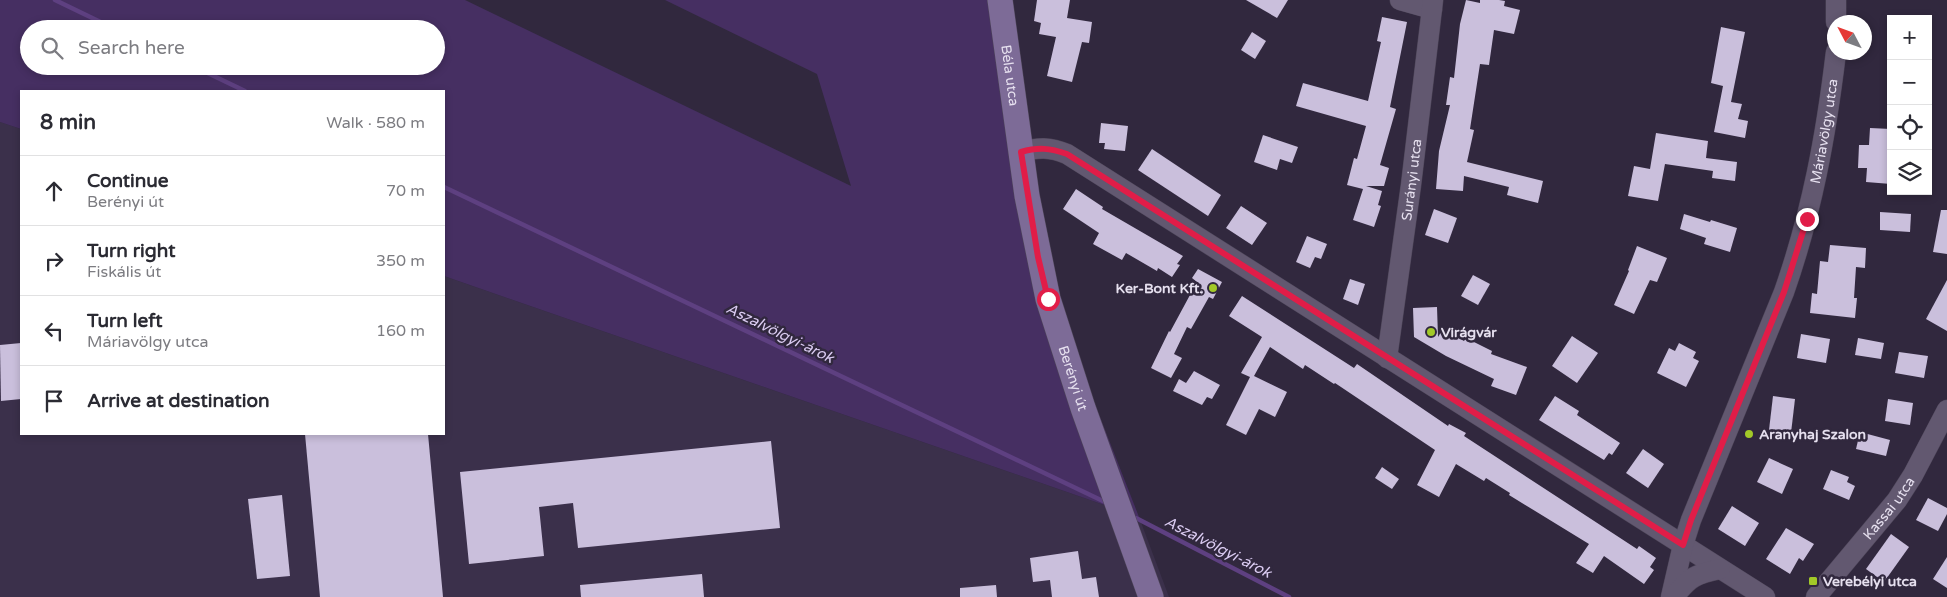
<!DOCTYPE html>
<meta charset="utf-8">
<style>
:root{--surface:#fff;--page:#f2f2f3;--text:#2b2b33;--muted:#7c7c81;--line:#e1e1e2}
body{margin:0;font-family:"Varela Round",sans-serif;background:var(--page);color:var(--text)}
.controls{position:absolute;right:15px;top:15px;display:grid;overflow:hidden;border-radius:0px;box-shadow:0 2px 8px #0003}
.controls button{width:45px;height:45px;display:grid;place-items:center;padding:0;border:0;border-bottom:1px solid var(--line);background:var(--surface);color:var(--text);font:25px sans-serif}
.compass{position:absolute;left:1827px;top:15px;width:45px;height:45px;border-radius:50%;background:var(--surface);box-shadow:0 2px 8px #0003;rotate:311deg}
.stop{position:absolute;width:15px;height:15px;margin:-11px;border:4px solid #e11d48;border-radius:50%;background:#fff}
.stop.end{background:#e11d48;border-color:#fff;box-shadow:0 1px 5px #0008}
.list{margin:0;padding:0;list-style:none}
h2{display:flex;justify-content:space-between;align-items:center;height:65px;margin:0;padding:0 20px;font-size:21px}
h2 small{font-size:16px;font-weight:400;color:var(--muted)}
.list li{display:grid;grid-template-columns:32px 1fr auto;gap:15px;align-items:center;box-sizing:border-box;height:70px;padding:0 20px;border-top:1px solid var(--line)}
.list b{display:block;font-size:19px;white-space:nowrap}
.list p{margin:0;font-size:16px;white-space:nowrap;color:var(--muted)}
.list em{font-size:16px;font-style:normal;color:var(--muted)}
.icon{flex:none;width:28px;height:28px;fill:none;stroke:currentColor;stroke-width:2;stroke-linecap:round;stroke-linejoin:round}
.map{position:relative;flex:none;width:1947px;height:597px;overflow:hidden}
.search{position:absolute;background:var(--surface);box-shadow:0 2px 8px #0003;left:20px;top:20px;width:425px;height:55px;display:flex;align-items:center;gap:12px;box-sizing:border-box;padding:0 18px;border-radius:28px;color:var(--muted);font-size:19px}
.panel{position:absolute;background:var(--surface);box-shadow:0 2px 8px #0003;left:20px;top:90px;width:425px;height:345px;border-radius:0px}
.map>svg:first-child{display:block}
.built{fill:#3b304b}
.green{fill:#462f62;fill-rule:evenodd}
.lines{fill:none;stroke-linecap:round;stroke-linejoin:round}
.stream{stroke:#5e4081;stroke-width:4.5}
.building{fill:#cabfdc}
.minor-casing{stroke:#4e4659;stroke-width:21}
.major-casing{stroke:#4e4659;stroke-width:26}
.minor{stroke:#625870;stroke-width:20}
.major{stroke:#7d6b97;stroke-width:25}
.route{stroke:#e11d48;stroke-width:6}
.poi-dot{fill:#a2c928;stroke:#31283e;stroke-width:2}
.labels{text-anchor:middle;stroke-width:5;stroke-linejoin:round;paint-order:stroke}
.street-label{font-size:14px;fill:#e6e0ef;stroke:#31283e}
.poi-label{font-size:14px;font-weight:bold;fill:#e6e0ef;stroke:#31283e;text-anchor:start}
.water-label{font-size:15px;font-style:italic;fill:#dacbf1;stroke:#31283e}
</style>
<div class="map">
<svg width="1947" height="597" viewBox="0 0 1947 597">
<rect width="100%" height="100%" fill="#31283e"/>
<!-- built -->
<polygon class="built" points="0,122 21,129 21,434 444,434 444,276 1139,517 1169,597 0,597"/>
<!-- green -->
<path class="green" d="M 0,0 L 465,0 L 851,186 L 817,74 L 665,0 L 990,0 L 1039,261 L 1139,517 L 444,276 L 444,91 L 21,91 L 21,129 L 0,122 ZM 29,29 L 436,29 L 436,66 L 29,66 Z"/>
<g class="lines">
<!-- stream -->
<g class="stream">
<polyline points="55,0 115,29"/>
<polyline points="193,66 245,91"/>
<polyline points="444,187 1105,502"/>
<polyline points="1136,518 1289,597"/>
</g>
</g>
<!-- building -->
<g class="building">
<polygon points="1037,0 1070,0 1067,18 1092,22 1089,43 1082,42 1072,82 1047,76 1056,37 1039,34 1041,23 1034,21"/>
<polygon points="1246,0 1288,0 1277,18"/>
<polygon points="1466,0 1480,3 1480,0 1499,0 1505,1 1504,6 1520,10 1514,34 1494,30 1489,65 1480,64 1470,129 1474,130 1467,162 1543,181 1538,203 1507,195 1509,187 1464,176 1463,191 1436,189 1439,151 1450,105 1446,105 1450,77 1454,78 1460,24"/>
<polygon points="1382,17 1407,22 1390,107 1396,109 1380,165 1389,168 1384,186 1366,186 1382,191 1378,205 1381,206 1374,227 1353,220 1363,189 1347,185 1354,158 1357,159 1366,126 1296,106 1303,83 1368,101 1381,42 1377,41"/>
<polygon points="1721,27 1745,32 1731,102 1742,104 1738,119 1748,121 1745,138 1714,132 1723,86 1711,83"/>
<polygon points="1252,32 1266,41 1255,59 1241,50"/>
<polygon points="1101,123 1128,126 1125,151 1104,149 1105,143 1099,143"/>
<polygon points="1870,128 1891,129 1891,184 1866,182 1867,168 1858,168 1859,145 1869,145"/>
<polygon points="1656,133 1708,141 1706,158 1737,162 1735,181 1712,178 1713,171 1665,164 1658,201 1628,196 1634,166 1650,169"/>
<polygon points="1263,135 1298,147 1292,163 1280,159 1277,170 1254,162"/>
<polygon points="1152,149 1221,195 1208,216 1138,170"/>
<polygon points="1076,189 1103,207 1102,209 1183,256 1177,264 1180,265 1172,277 1158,268 1157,271 1126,253 1122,260 1093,244 1099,233 1063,209"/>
<polygon points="1241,206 1267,223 1252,245 1226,228"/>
<polygon points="1434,209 1457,218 1448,243 1425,235"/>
<polygon points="1941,210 1947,210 1947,254 1933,252"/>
<polygon points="1880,212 1911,214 1910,232 1880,230"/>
<polygon points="1684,214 1710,222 1711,220 1737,228 1730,252 1704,244 1706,238 1680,229"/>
<polygon points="1307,236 1327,244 1321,259 1315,257 1310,268 1296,262"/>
<polygon points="1830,245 1866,248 1865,268 1856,267 1854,298 1857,298 1855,318 1810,313 1812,293 1817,294 1820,261 1828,262"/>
<polygon points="1637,246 1667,258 1657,282 1650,280 1634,314 1614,305 1629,271 1628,270"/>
<polygon points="1198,269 1222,282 1213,299 1209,297 1191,329 1187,327 1174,354 1182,358 1171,378 1151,368 1169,331 1170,332 1197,282 1192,278"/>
<polygon points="1473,275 1490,284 1478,305 1461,296"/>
<polygon points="1350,279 1365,284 1358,305 1343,299"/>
<polygon points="1947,280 1947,331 1926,319"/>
<polygon points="1242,296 1354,368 1357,364 1448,426 1449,424 1466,433 1464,436 1637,549 1639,546 1656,558 1650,567 1654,570 1644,584 1604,556 1593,573 1576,563 1589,544 1509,495 1510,493 1486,478 1484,481 1456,464 1439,497 1417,485 1435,450 1335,383 1334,384 1305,365 1303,369 1270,347 1254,376 1287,392 1275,417 1259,409 1246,435 1226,425 1250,377 1241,373 1262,337 1229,316"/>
<polygon points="1437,307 1438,337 1443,329 1464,341 1466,338 1492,351 1491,354 1527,367 1516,395 1491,386 1494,379 1446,356 1414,337 1413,308"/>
<polygon points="1801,334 1830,339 1826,363 1797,358"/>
<polygon points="1572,336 1598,353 1577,383 1552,366"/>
<polygon points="1858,338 1884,343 1881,359 1855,355"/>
<polygon points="21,343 21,399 1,401 0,345"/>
<polygon points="1679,343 1696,352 1693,358 1699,361 1686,387 1657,373 1669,348 1675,351"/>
<polygon points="1899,352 1928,356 1924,378 1895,373"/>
<polygon points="1194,371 1220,385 1212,399 1207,397 1202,405 1173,391 1179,379 1186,383"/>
<polygon points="1555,396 1579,411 1577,415 1620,443 1612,455 1609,453 1604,460 1539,420"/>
<polygon points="1773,396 1795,399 1791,433 1769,430"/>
<polygon points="1888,399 1913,403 1910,425 1885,421"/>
<polygon points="1860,432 1890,440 1886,456 1856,449"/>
<polygon points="305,434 428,434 443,597 320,597"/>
<polygon points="771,441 780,528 578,548 573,503 539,507 544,556 469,564 460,472"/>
<polygon points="1643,449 1664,464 1648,488 1626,473"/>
<polygon points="1769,458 1793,469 1782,494 1757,482"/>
<polygon points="1382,467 1399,479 1392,489 1375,478"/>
<polygon points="1831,470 1849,477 1847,482 1855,486 1849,500 1823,489"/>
<polygon points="282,495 290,576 257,579 248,499"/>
<polygon points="1928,498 1947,508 1947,514 1938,531 1916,520"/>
<polygon points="1732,506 1759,523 1745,546 1718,529"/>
<polygon points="1786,528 1814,544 1803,561 1799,558 1790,574 1766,559"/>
<polygon points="1891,534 1909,547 1884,582 1866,569"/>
<polygon points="1078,551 1082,579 1096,577 1099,597 1052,597 1050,580 1033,582 1030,558"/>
<polygon points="1947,557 1947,588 1933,579"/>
<polygon points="702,574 704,597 581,597 580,585"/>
<polygon points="996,585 997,597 960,597 960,588"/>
</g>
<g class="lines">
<defs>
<g id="minor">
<polyline points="1400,0 1432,9"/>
<polyline points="1836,0 1836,22"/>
<path d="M 1021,152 C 1038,147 1050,147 1067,154 L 1765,597"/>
<path id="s1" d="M 1387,358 L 1411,185 L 1433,0"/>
<path id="s2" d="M 1671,597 L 1683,545 L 1691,520 L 1784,292 C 1812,212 1826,136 1836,52"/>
<path d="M 1674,597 C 1689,577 1696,574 1720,569"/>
<path id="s3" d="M 1816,597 L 1897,500 L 1913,475 L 1947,410"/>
</g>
<g id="major">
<path id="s4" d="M 1000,0 L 1027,196 L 1048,299 L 1083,408 L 1151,597"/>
</g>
</defs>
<!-- minor casing -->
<use href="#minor" class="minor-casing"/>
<!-- major casing -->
<use href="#major" class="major-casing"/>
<!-- minor -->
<use href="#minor" class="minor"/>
<!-- major -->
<use href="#major" class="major"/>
</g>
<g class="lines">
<!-- route -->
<path class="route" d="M 1048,299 L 1038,257 L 1021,152 C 1038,147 1050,148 1067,154 L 1683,545 L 1691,520 L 1784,292 L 1807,219"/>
</g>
<!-- markers -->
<g class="poi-dot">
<circle cx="1213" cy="288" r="5"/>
<circle cx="1431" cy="332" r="5"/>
<circle cx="1749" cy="434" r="5"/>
<rect x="1808" y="576" width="10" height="10" rx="2.5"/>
</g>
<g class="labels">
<!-- street labels -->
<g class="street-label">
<text dy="5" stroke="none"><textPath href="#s4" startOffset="76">Béla utca</textPath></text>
<text dy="5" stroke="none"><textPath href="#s2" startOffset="492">Máriavölgy utca</textPath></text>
<text dy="5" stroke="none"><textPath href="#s1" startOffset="180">Surányi utca</textPath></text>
<text dy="5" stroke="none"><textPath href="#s4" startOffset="386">Berényi út</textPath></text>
<text dy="5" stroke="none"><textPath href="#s3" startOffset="115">Kassai utca</textPath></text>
</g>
<!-- poi labels -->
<g class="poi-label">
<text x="1203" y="293" text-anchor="end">Ker-Bont Kft.</text>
<text x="1441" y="337">Virágvár</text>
<text x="1759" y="439">Aranyhaj Szalon</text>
<text x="1823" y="586">Verebélyi utca</text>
</g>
<!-- water labels -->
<g class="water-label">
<text transform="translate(780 333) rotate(26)" y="5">Aszalvölgyi-árok</text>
<text transform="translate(1218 547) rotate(27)" y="5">Aszalvölgyi-árok</text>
</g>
</g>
</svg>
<div class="controls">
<button>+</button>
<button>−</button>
<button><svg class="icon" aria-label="locate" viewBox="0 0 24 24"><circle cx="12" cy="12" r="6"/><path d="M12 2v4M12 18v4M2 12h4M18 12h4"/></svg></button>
<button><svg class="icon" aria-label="layers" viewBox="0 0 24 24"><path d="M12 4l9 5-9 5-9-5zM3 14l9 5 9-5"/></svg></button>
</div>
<svg class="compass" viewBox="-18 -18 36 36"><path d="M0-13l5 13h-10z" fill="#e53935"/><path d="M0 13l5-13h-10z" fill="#7c7c81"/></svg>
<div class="stop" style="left:1048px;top:299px"></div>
<div class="stop end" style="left:1807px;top:219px"></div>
<div class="search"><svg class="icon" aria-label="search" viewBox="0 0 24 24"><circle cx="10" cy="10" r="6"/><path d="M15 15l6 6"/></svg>Search here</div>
<section class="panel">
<h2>8 min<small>Walk · 580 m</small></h2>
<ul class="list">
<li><svg class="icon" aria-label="ahead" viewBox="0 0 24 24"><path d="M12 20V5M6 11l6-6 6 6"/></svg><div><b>Continue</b><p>Berényi út</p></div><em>70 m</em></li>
<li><svg class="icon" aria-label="right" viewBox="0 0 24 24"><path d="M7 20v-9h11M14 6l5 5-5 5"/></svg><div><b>Turn right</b><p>Fiskális út</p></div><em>350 m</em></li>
<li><svg class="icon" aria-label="left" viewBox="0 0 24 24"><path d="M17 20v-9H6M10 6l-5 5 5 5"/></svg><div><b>Turn left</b><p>Máriavölgy utca</p></div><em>160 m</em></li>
<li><svg class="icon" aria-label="arrive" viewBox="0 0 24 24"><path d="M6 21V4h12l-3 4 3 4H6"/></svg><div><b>Arrive at destination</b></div></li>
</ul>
</section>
</div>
